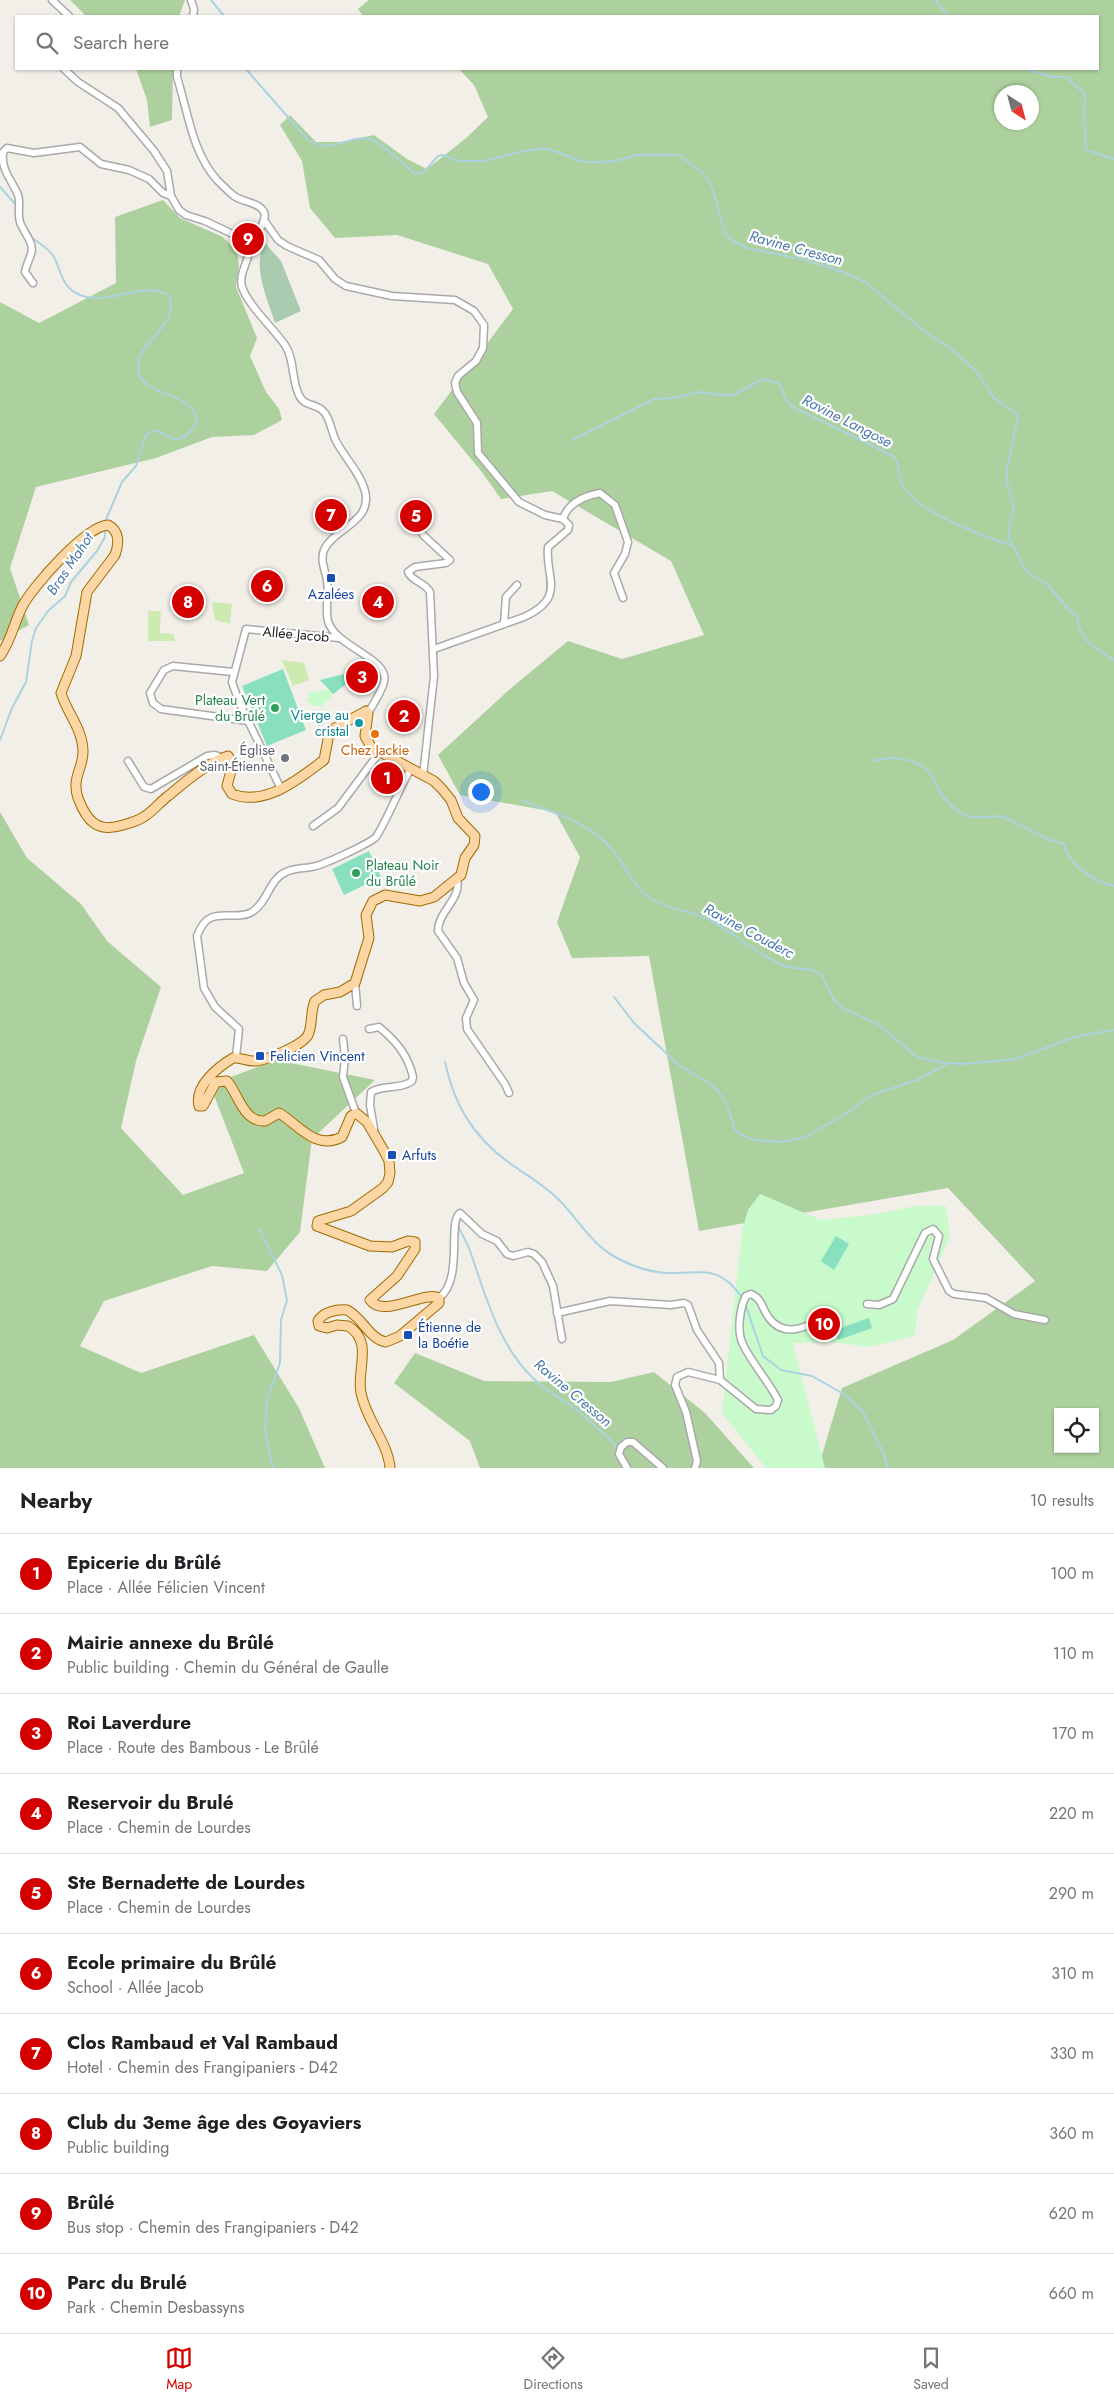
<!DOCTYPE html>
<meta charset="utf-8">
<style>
:root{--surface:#fff;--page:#f2f2f2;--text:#202124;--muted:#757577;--line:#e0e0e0;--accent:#d40000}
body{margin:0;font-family:Jost,sans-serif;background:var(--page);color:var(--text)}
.controls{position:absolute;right:15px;bottom:15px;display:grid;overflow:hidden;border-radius:0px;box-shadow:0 1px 4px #0004}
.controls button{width:45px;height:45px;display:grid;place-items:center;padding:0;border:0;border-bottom:1px solid var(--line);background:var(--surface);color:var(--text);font:25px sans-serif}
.compass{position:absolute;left:994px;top:85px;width:45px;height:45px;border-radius:50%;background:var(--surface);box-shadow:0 1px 4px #0004;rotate:144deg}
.you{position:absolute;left:480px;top:791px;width:18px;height:18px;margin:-12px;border:4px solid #fff;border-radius:50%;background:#1a73e8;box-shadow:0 0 0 8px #1a73e833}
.badge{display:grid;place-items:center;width:32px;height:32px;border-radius:50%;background:var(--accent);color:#fff;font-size:16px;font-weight:700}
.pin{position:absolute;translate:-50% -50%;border:2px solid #fff;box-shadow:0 1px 5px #0006}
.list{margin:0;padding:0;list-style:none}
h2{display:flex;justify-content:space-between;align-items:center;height:65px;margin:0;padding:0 20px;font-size:21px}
h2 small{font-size:16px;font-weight:400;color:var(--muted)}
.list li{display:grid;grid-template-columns:32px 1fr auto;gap:15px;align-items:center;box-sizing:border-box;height:80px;padding:0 20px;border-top:1px solid var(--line)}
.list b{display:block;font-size:19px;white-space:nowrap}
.list p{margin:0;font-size:16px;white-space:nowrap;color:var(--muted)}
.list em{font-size:16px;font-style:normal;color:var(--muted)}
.icon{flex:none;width:28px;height:28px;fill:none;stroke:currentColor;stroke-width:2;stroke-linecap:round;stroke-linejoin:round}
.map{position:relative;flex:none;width:1114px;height:1468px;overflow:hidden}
.search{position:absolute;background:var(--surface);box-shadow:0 1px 4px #0004;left:15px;right:15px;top:15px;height:55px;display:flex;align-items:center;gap:12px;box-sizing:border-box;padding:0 18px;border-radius:0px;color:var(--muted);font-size:19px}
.sheet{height:865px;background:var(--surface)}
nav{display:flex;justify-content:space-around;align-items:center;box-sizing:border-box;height:70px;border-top:1px solid var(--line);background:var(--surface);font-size:14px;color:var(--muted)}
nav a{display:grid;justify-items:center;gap:2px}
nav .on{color:var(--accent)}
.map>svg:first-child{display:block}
.grass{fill:#cdebb0}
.forest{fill:#add19e;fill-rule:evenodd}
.cemetery{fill:#aacbaf}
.park{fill:#c8facc}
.pitch{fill:#88e0be}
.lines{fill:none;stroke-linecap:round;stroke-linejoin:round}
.stream{stroke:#aad3df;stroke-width:2}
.minor-casing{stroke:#a9a9a9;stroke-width:9}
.major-casing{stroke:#a06b00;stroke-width:11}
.minor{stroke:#fff;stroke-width:6}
.major{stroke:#fcd6a4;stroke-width:9}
.transit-dot{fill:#1a4fb4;stroke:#fff;stroke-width:2}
.leisure-dot{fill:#2e9e5b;stroke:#fff;stroke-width:2}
.culture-dot{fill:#0f9aa8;stroke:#fff;stroke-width:2}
.food-dot{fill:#e8710a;stroke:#fff;stroke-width:2}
.worship-dot{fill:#6b7280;stroke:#fff;stroke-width:2}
.labels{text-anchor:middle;stroke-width:4.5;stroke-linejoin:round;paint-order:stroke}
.transit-label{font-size:14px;fill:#164399;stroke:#fff;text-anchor:start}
.street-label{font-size:14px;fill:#222;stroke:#fff}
.leisure-label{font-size:14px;fill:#27864d;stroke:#fff;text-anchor:end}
.culture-label{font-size:14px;fill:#0d838f;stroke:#fff;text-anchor:end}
.worship-label{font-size:14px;fill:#5b616d;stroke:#fff;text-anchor:end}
.food-label{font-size:14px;fill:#c56008;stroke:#fff}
.water-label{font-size:15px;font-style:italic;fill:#4a7aab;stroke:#fff}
</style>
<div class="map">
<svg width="1114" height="1468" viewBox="0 0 1114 1468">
<rect width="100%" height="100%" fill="#f2efe9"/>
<!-- grass -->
<g class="grass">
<polygon points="212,602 232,604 230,624 215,620"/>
<polygon points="161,611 160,633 174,634 175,641 148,641 148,611"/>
<polygon points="282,660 304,663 309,680 293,686"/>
</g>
<!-- forest -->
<g class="forest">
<polygon points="70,0 185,0 179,16 86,16"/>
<path d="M 369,0 L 1114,0 L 1114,1468 L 818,1468 L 842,1388 L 953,1340 L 1035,1281 L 948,1188 L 699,1231 L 649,956 L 572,958 L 557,922 L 580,857 L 555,812 L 460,795 L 438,755 L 510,689 L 568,641 L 622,659 L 704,635 L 671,561 L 552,491 L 501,499 L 481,471 L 434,414 L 513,309 L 488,264 L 397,235 L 335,238 L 310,208 L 302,161 L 280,125 L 290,115 L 316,142 L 340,142 L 374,135 L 407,159 L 427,169 L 465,139 L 488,117 L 474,85 L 459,69 L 1098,69 L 1098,16 L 363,16 L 358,9 ZM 1002,92 L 1032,92 L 1032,122 L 1002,122 ZM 1058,1412 L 1095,1412 L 1095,1449 L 1058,1449 Z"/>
<polygon points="136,69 173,69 172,120 150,127 147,100"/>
<polygon points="163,200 180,218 223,237 237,251 239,265 236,287 257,338 250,356 266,392 279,409 282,420 254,435 212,437 156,458 36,487 10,568 29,625 0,641 0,302 39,323 116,283 115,217"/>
<polygon points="0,812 27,858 81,904 107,941 161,987 136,1061 121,1128 183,1195 244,1173 210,1085 276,1060 375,1080 312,1139 300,1232 267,1271 212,1266 104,1301 80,1346 141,1373 254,1335 299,1408 325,1468 0,1468"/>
<polygon points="415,1353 484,1381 611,1382 654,1372 705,1413 754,1468 480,1468 470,1441 394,1383"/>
</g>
<!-- cemetery -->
<path class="cemetery" d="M 265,243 L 281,261 L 301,311 L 275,323 C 268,300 251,266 265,243 Z"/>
<!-- park -->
<g class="park">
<polygon points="329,690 333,694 322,706 313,706 306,700 310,692"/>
<polygon points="760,1194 821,1220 870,1215 915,1206 946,1206 950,1237 917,1312 915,1336 869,1347 833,1342 793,1343 825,1468 766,1468 722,1413 742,1231 748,1210"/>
</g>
<!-- pitch -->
<g class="pitch">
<polygon points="283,669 306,730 267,746 242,686"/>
<polygon points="344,674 346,679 350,678 352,680 333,694 320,680"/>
<polygon points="369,851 381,877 344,895 332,869"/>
<polygon points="836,1236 849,1244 834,1270 821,1261"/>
<polygon points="869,1318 872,1328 838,1340 835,1330"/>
</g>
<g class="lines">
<!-- stream -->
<g class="stream">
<polyline points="211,0 224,16"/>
<polyline points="935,0 948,16"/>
<path d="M 246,69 L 308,140 C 334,155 346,135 369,139 C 380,140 405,166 415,174 L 424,172 L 438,156 L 443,155 L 457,161 L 483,161 L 524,151 L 541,149 L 549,149 L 583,162 L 596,162 L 616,161 L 636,155 L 679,155 L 703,173 L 712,187 L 725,233 L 731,240 L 747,248 L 805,260 L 841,271 L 865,282 L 924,331 L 954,351 L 976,371 L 994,398 L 1016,413 L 1018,418 L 1007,468 L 1007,482 L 1014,509 L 1010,521 L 1009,537 L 1026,571 L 1049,586 L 1069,610 L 1077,616 C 1080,642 1094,647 1114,660"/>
<polyline points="1027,69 1052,77 1066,77 1085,94 1084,115 1086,150 1114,159"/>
<polyline points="0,187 16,205"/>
<path d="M 31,237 C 38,243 49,248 54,257 C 61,271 62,287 78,294 C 106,308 141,280 169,295 C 181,327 138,338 138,368 C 138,394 184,392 195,413 C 201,423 186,440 175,439 C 168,438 161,432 154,430 L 146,435 L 136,466 L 122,482 L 105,522"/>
<path d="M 572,440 L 654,399 L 673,398 L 699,392 L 721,395 L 733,395 L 763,379 L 780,384 L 786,400 L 793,407 L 893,456 C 900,463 897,469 900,478 C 901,484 905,489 909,494 C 924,513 987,538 1011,545"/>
<polyline points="0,740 12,708 26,682 32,641 36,628 48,611 65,596 71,582 97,551 105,537 105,529"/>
<path d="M 873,761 C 891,755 917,758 930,773 C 933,777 935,782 937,787 C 943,798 952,808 963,814 C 976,821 991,814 1004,817 L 1050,840 L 1064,844 C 1069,866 1094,881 1114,886"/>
<path d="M 523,801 C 551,812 590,823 610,847 C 626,864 631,887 653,900 C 670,910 692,911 710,920 C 736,934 757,955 785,966 C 796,970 811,967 821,974 L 834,1000 L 844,1009 L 878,1024 L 917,1057 L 944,1063 L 965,1064 L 1015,1059 L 1078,1036 L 1114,1030"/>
<polyline points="614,997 634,1023 680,1066 709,1083 718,1091 726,1102 735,1130 740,1134 754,1140 781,1142 806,1137 847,1113 872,1095 917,1080 947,1064"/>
<path d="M 445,1062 C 454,1105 473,1136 508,1162 C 526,1175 545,1185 560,1201 C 579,1220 593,1247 619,1259 C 634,1267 653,1273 670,1273 C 705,1273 720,1265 743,1299"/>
<path d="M 457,1224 C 461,1233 467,1242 470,1251 C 486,1296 498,1345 534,1379 C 547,1392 563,1399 577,1410 C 591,1422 607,1435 618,1449"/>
<polyline points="259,1228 282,1275 287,1300 281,1320 280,1363 267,1400 265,1431 273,1468"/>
<polyline points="745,1303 763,1356 781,1370 812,1376 847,1396 863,1412 883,1452 888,1468"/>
<polyline points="623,1455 631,1468"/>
</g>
<defs>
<g id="minor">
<polyline points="52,0 69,16"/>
<polyline points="191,0 194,9 193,16"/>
<path d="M 64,69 L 78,82 L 118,108 L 154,151 L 167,171 L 171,196 L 179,210 L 186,215 L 205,221 L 239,237 L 249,246 C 251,260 238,272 242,287 C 248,305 273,328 285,345 C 295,360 291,379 299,395 C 304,407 316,403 323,411 C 330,417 331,430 335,439 C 343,456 360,472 365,491 C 373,522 334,528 324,550 C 320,560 325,570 327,580 C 329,594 325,608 328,621 C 335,647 390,658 384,682 C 381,693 374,703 368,713"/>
<path d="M 177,69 L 177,77 C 188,112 192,152 217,180 C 222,185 228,191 234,196 C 242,202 259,202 264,212 C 268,221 254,238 249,246"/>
<path d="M 264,220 L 278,240 L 287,246 L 319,260 L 335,279 L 346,286 L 392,296 L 455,300 L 474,311 L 484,325 L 483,348 L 476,361 L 458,376 L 455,383 L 457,392 L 477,423 L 478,453 L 519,502 L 545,515 L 563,519 L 569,525 L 568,530 L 548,547 C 545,578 567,597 524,617 L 434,649"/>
<path d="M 33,283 L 25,272 C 26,265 29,261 31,254 C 35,243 23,232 20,222 C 17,213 21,203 18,195 C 11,178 1,171 3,152 L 7,148 L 34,153 L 80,147 L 101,164 L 129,170 L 149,179 L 163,193 L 171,196"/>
<path d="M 415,517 L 423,535 L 450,560 L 446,563 L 415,567 L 408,572 C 412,582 425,582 430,592 L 434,676 L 423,776"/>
<path d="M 563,519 C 568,503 584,496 600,493 L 615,505 L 628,542 L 625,554 L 614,573 L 623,598"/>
<polyline points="504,623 506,597 517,585"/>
<polyline points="233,672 173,666 164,670 150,693 153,703 161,709 248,721"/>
<polyline points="128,761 144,787 151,789 207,756 215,755 223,758"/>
<polyline points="281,789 239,702 232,682 246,629 339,638"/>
<polyline points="313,826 338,808 379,753"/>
<path d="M 457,879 C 462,899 438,911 438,931 L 457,958 L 464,983 L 474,1000 L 466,1018 L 467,1029 L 505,1084 L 509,1093"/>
<polyline points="355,983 357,1006"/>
<path d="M 369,1029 L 379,1027 C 396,1041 408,1055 413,1077 L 412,1081 C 400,1090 384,1084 371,1092 L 370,1105 L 374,1129"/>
<polyline points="343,1039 345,1058 343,1077 356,1113"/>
<path d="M 236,1057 L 239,1029 L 215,1007 L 204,988 L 197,936 C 209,902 233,923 252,912 C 268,902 269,879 286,872 C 296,867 306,869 316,866 C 327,863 366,845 375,838 C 381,833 403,781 410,770"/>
<path d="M 439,1298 C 464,1280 447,1221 460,1213 L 482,1234 L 497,1241 L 507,1254 L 513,1256 L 528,1252 L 534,1254 L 542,1262 L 553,1286 L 562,1339"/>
<polyline points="867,1304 879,1305 893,1299 925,1233 933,1229 939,1236 933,1259 949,1291 954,1294 986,1298 1014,1314 1045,1320"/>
<polyline points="557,1313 610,1301 671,1305 684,1303 688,1305 697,1330 719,1363 720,1380"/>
<polyline points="627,1468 619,1454 621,1447 627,1442 633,1442 663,1468"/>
<path d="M 695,1468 L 697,1461 L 686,1412 L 675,1385 L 677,1377 L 688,1372 L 720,1380 L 756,1409 L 771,1410 L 776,1406 L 778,1400 C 769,1382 748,1358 742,1342 C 737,1330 740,1307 746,1296 L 751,1294 C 762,1298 762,1309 769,1318 C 783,1337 805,1329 821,1318"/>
</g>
<path id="major" d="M 0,656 C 11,641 14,623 22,607 C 32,587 86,526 108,525 C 120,531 119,544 115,555 L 87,592 L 76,656 L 61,693 C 67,713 82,728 83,750 C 84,768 71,777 78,798 C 87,822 98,833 123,825 C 131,823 138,821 145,816 C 153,811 160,802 168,796 C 185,782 207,763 228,756 L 233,763 L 227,786 L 232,794 C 265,807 299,779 324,760 L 329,734 L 335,728 L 366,711 L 368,713 L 365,736 L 371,747 L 434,781 L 442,789 L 451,800 L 458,818 L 475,836 L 474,845 L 465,858 L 461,875 L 434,897 L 420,901 L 385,895 L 373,901 L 366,915 L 369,938 L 355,983 L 340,992 L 324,995 L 315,1001 C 310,1011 313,1025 308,1035 C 303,1045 267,1060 256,1061 C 248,1062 240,1057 233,1058 C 218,1067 194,1086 199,1106 L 203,1106 L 216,1082 L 227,1081 C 239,1095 243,1122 265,1121 L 279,1113 C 298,1124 315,1151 342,1137 L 351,1116 L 356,1113 L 367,1122 L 384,1151 L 389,1161 L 390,1173 L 388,1182 L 383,1188 L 351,1211 L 318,1221 L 317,1226 L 370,1246 L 392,1247 L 408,1241 L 415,1242 L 415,1249 L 397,1276 L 370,1300 C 384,1319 424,1290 439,1298 L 439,1303 L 400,1336 L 386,1342 C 369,1339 362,1317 347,1310 C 337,1309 323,1312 318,1321 L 319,1326 L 327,1328 L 337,1325 L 348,1326 C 374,1341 356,1371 361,1393 C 366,1420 388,1442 390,1468"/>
</defs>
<!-- minor casing -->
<use href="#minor" class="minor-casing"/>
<!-- major casing -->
<use href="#major" class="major-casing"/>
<!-- minor -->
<use href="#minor" class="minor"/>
<!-- major -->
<use href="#major" class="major"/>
</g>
<!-- markers -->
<g class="transit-dot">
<rect x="326" y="573" width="10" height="10" rx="2.5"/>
<rect x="255" y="1051" width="10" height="10" rx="2.5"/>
<rect x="387" y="1150" width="10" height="10" rx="2.5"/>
<rect x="403" y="1330" width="10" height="10" rx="2.5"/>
</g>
<g class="leisure-dot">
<circle cx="275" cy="708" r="5"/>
<circle cx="356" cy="873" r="5"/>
</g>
<circle class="culture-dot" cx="359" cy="723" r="5"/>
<circle class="food-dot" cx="375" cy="734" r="5"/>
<circle class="worship-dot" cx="285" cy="758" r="5"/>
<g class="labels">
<!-- transit labels -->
<g class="transit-label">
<text x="331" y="599" text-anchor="middle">Azalées</text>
<text x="270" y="1061">Felicien Vincent</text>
<text x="402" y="1160">Arfuts</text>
<text x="418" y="1332">Étienne de<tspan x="418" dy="16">la Boétie</tspan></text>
</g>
<!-- street labels -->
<g class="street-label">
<text transform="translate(296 634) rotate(5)" y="5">Allée Jacob</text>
</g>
<!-- leisure labels -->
<g class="leisure-label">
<text x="265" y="705">Plateau Vert<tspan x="265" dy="16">du Brûlé</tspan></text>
<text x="366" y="870" text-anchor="start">Plateau Noir<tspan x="366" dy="16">du Brûlé</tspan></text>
</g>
<!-- culture labels -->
<g class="culture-label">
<text x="349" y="720">Vierge au<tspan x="349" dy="16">cristal</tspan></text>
</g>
<!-- worship labels -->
<g class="worship-label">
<text x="275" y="755">Église<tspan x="275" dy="16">Saint-Étienne</tspan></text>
</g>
<!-- food labels -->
<g class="food-label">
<text x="375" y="755">Chez Jackie</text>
</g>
<!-- water labels -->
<g class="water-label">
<text transform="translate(796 248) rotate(15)" y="5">Ravine Cresson</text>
<text transform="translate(847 421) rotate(27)" y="5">Ravine Langose</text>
<text transform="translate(70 564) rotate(-56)" y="5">Bras Mahot</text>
<text transform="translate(749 931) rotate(28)" y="5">Ravine Couderc</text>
<text transform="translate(573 1393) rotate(40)" y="5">Ravine Cresson</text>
</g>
</g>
</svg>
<div class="controls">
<button><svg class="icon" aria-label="locate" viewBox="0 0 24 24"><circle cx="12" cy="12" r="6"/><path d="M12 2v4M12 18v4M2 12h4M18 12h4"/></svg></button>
</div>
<svg class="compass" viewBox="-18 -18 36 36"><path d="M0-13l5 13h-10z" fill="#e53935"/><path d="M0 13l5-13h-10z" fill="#757577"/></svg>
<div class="you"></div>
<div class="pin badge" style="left:387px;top:778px">1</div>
<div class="pin badge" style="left:404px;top:716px">2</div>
<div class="pin badge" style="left:362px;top:677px">3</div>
<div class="pin badge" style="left:378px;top:602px">4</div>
<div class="pin badge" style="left:416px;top:516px">5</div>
<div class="pin badge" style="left:267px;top:586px">6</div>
<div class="pin badge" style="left:331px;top:515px">7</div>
<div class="pin badge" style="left:188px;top:602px">8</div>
<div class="pin badge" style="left:248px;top:239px">9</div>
<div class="pin badge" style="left:824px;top:1324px">10</div>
<div class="search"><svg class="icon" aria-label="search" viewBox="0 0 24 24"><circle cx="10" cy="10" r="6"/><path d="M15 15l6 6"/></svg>Search here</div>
</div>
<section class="sheet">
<h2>Nearby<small>10 results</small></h2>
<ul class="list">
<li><span class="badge">1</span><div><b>Epicerie du Brûlé</b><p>Place · Allée Félicien Vincent</p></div><em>100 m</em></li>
<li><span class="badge">2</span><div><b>Mairie annexe du Brûlé</b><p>Public building · Chemin du Général de Gaulle</p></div><em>110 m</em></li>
<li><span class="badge">3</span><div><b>Roi Laverdure</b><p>Place · Route des Bambous - Le Brûlé</p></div><em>170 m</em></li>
<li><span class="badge">4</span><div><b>Reservoir du Brulé</b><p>Place · Chemin de Lourdes</p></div><em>220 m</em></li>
<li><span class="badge">5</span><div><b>Ste Bernadette de Lourdes</b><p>Place · Chemin de Lourdes</p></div><em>290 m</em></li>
<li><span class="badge">6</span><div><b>Ecole primaire du Brûlé</b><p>School · Allée Jacob</p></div><em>310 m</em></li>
<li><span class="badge">7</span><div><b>Clos Rambaud et Val Rambaud</b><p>Hotel · Chemin des Frangipaniers - D42</p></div><em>330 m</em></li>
<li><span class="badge">8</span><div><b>Club du 3eme âge des Goyaviers</b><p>Public building</p></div><em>360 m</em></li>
<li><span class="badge">9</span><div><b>Brûlé</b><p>Bus stop · Chemin des Frangipaniers - D42</p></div><em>620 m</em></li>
<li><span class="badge">10</span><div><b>Parc du Brulé</b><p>Park · Chemin Desbassyns</p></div><em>660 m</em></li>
</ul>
</section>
<nav>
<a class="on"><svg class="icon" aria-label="map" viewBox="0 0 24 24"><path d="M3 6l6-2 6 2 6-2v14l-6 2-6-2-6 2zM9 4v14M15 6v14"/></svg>Map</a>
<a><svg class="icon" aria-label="directions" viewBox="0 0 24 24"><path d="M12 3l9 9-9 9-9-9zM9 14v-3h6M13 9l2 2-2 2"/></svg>Directions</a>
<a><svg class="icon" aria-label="saved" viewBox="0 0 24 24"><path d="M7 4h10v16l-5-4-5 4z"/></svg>Saved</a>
</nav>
